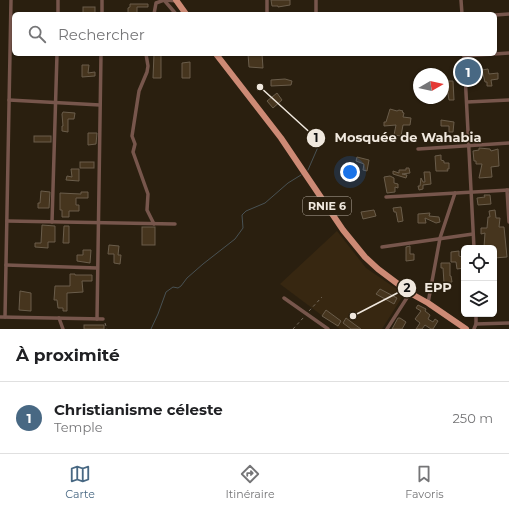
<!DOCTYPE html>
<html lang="fr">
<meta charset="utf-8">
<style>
:root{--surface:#fff;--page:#f2f2f2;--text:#202124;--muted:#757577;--line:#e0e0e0;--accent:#486883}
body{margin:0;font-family:Montserrat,sans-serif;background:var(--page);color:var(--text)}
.controls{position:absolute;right:12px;bottom:12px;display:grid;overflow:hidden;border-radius:6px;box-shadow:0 1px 3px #0004}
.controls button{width:36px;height:36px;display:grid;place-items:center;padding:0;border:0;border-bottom:1px solid var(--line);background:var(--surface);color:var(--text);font:20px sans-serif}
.compass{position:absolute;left:413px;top:68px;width:36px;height:36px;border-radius:50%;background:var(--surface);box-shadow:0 1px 3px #0004;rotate:81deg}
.you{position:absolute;left:350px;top:172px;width:14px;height:14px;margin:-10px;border:3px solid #fff;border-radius:50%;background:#1a73e8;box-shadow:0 0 0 6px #1a73e833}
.badge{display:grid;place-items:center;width:26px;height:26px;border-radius:50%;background:var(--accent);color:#fff;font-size:13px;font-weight:700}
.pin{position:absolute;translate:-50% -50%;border:2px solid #fff;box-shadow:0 1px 4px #0006}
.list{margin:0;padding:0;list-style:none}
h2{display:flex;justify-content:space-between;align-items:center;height:52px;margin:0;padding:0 16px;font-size:17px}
h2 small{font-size:13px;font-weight:400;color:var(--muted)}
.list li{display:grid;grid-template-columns:26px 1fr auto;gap:12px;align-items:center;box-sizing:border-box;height:72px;padding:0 16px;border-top:1px solid var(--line)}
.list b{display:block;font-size:15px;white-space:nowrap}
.list p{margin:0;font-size:13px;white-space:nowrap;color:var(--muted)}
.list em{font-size:13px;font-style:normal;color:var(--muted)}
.icon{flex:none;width:22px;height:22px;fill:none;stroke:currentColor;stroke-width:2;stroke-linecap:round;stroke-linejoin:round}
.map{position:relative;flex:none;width:509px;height:329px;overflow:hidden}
.search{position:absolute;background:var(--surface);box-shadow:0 1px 3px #0004;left:12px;right:12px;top:12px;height:44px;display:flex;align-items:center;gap:10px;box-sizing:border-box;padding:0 14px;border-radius:6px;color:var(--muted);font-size:15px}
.sheet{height:124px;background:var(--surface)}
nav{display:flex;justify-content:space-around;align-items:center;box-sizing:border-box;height:56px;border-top:1px solid var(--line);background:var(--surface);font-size:11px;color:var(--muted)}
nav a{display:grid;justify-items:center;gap:2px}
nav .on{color:var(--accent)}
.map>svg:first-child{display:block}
.built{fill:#372711}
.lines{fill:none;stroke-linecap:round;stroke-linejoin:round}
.stream{stroke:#485153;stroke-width:1}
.building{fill:#46351e;stroke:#6a5d4b}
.path{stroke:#746a5d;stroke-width:1;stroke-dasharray:3 3;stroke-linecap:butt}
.street{stroke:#77564c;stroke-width:3.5}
.primary{stroke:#cd8a75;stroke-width:6}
.labels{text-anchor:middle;stroke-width:3;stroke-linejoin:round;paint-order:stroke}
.shield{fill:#2a1f0f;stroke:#b5aca0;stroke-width:1}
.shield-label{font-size:11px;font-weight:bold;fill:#f0e8de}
.leader{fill:none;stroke:#f0e8de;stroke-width:1.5}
.callout-dot{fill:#f0e8de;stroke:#2a1f0f;stroke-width:1.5}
.mark-label{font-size:12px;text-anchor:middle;font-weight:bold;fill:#111}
.callout-label{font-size:13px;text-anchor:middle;font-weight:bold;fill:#f0e8de;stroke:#2a1f0f;stroke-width:3;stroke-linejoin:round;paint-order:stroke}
</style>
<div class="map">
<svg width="509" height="329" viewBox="0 0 509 329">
<rect width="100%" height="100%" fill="#2a1f0f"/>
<!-- built -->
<polygon class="built" points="337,231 366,268 404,294 382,329 340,329 280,284"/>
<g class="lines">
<!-- stream -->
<g class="stream">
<polyline points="308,170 318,147"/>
<polyline points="151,329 158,314 166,292 173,287 178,288 181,286 187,278 203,264 235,239 243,228 242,215 246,211 265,203 288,183 301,175"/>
</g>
</g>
<!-- building -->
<g class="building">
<polygon points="271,0 290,0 290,5 278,7 278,6 272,6"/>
<polygon points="130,4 148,4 148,7 137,7 137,13 128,14 128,8 130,7"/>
<rect x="83" y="7" width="12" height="6"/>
<polygon points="154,54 161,54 161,78 153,78"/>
<polygon points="248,54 262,54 263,68 249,67"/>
<polygon points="190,62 190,78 182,78 182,63"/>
<polygon points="82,65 89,65 88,73 95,72 95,76 82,77"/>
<polygon points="488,69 489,74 498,73 498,79 491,80 492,86 487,86 487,82 485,82 482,70"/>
<polygon points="285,79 292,81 291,85 271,86 271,80"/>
<polygon points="446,81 453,81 454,100 449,100"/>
<polygon points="277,93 282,100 273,108 267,101"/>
<polygon points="390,109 397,111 399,110 403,111 402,112 404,113 403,117 411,118 410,125 403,125 401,136 394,135 396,125 384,126 384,122 386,122"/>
<polygon points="63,112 75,113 74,119 68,119 68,132 62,131 62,126 63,126 62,114"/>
<polygon points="441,120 454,122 453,132 449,132 449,126 441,126"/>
<polygon points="88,133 97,133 96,144 88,145"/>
<rect x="34" y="136" width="17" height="6"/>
<polygon points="479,148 490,149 491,151 498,149 499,166 491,167 492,177 479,178 482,164 476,164 476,161 474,161 473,151 479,150"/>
<polygon points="441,155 441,160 444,161 444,163 449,163 449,169 447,169 448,171 436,171 435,156"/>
<polygon points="357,157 369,160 367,171 363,170 364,164 356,161"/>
<rect x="80" y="162" width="14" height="6"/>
<polygon points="406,168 409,168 410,173 402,174 407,175 406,178 393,174 393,171 399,173 399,170 406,170"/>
<polygon points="71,169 79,169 79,181 66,180 67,176 72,177"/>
<polygon points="424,172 430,172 431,184 423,185 423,189 419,190 418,186 420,186 421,178 423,182 425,182"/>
<polygon points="390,176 394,178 394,183 398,184 398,188 395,187 395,192 387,193 384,177"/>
<polygon points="41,191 50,192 49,208 38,208 38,203 40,203"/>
<polygon points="81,192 88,192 88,198 76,198 76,205 79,205 79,211 69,211 69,217 62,217 62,210 60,210 60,193 81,194"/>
<polygon points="484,195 490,195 491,204 478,205 477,198 485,197"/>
<polygon points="401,207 403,221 398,222 396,212 394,212 393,208"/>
<polygon points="374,210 376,216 363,219 361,212"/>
<polygon points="495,210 496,218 500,218 499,227 504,227 507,257 494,258 494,248 484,247 485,233 481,234 481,228 487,228 488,217 490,217 489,211"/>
<polygon points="430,213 429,216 439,217 440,222 436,223 425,218 426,223 418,223 418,214"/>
<polygon points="42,225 55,226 55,242 48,242 48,248 35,247 35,243 41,243"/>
<polygon points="64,226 69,226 69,243 63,243"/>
<rect x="142" y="227" width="13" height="18"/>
<polygon points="109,245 119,246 118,255 121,255 120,264 114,263 114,254 108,254"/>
<polygon points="410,246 410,254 414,254 414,260 406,261 406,247"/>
<polygon points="83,250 91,250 90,263 77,261 77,255 83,255"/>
<polygon points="459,251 459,256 462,257 464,268 457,269 456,262 451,262 451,252"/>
<polygon points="441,263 450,263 450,276 451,276 452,282 444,283 443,268 441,268"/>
<polygon points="70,274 75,274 75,275 92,275 92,281 82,281 83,292 67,293 67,311 63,311 63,308 58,308 57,300 54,300 55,286 70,286"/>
<polygon points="380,289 397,298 394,304 376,294"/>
<polygon points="20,291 31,293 31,311 19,310"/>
<polygon points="418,305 426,309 425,311 430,315 428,319 433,322 435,319 438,321 433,329 431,329 425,325 422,329 416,329 420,323 415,319 421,311 416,308"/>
<polygon points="326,310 341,321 338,326 322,316"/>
<polygon points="346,318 354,324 361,329 351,329 343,323"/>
<polygon points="398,318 400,318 406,322 402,329 392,329"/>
<rect x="84" y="325" width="20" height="4"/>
</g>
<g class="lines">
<!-- path -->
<g class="path">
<polyline points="309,311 322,297"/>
<polyline points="105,323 107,329"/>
<polyline points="293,329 304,317"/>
</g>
<!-- street -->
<g class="street">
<polyline points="164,0 176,14"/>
<polyline points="165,0 178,1"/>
<polyline points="267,0 267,14"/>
<polyline points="461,0 462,14"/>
<polyline points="58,14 58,0"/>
<polyline points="102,14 102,0"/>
<polyline points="154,14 156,3 164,0"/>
<polyline points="316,14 316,0"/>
<polyline points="495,15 509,14"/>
<polyline points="146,54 148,66 147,72 139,91 132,136 135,144 133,152 148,194 147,210 154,224"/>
<polyline points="464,54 474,248"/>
<polyline points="464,56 509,53"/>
<polyline points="9,100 100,105"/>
<polyline points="467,102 509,100"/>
<polyline points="418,149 509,143"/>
<polyline points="507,190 509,222"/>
<polyline points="386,197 509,190"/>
<polyline points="7,221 175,224"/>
<polyline points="52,222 57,54"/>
<polyline points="382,247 473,234"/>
<polyline points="6,265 97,268"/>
<polyline points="284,298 328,329"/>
<polyline points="428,303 440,238 455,193"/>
<polyline points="0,317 103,319"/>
<polyline points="5,317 11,0"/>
<polyline points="59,318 63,329"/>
<polyline points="97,319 101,54"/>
<polyline points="476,324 509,323"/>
<polyline points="387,329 410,293"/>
<polyline points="474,329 476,324 476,314"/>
</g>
<!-- primary -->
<g class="primary">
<polyline points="176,0 186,14"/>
<polyline points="216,54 281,138 343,230 365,257 378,269 410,293 428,303 466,329"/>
</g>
</g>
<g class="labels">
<!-- shield labels -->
<rect class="shield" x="303" y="197" width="48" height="18" rx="3"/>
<g class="shield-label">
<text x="327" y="210">RNIE 6</text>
</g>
</g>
<!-- callouts -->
<path class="leader" d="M260 87L316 138M353 316L407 288"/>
<g class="callout-dot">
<circle cx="260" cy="87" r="4"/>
<circle cx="353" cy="316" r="4"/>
<circle cx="316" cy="138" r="10"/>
<circle cx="407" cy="288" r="10"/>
</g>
<g class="mark-label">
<text x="316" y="142">1</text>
<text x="407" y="292">2</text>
</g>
<g class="callout-label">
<text x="408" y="142">Mosquée de Wahabia</text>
<text x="438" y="292">EPP</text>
</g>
</svg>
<div class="controls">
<button><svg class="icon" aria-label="locate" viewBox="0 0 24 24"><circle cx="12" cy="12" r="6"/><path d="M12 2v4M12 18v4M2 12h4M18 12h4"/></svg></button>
<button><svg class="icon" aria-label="layers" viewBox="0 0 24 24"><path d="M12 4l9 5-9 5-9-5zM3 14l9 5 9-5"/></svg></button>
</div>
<svg class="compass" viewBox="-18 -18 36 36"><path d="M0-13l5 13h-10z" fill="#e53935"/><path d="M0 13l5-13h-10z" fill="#757577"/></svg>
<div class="you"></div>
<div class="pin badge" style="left:468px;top:72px">1</div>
<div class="search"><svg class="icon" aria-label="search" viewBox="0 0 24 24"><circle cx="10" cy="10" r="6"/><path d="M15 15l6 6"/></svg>Rechercher</div>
</div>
<section class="sheet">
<h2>À proximité<small></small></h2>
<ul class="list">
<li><span class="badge">1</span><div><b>Christianisme céleste</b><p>Temple</p></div><em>250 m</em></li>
</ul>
</section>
<nav>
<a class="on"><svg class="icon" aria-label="map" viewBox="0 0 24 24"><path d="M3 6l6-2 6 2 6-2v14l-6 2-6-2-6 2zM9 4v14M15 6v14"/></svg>Carte</a>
<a><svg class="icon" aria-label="directions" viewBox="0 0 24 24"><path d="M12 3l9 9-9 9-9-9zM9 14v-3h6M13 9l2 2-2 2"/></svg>Itinéraire</a>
<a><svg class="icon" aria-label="saved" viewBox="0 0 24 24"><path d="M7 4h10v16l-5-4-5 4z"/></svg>Favoris</a>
</nav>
